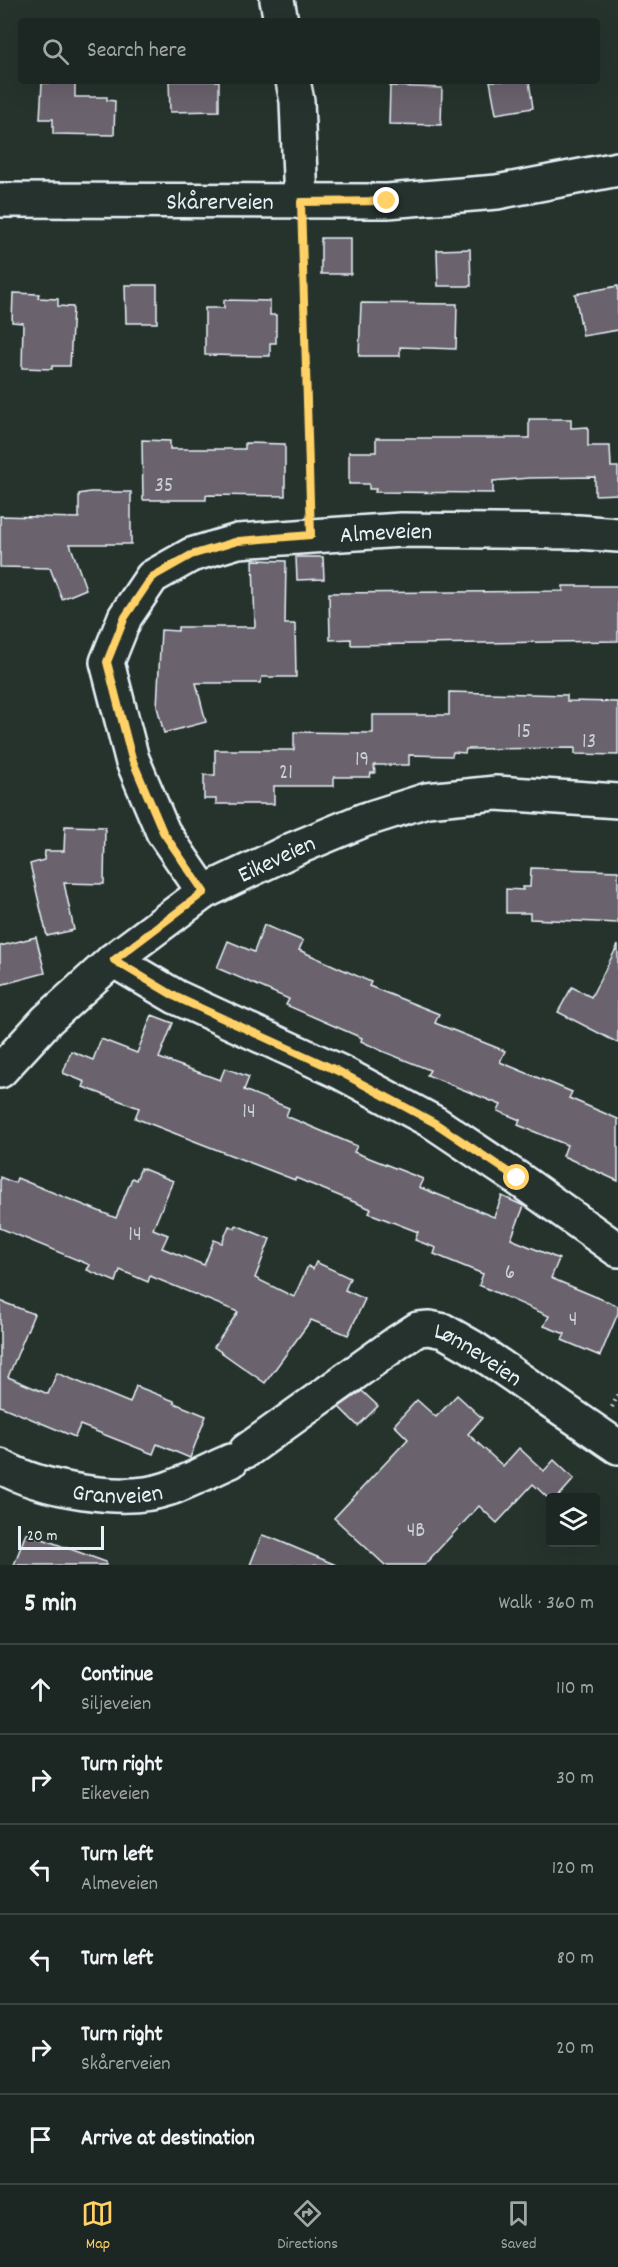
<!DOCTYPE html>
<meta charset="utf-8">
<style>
:root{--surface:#1c2622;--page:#29322f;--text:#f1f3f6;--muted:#a0a5a5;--line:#3a4340;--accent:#ffd166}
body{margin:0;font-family:Dekko,sans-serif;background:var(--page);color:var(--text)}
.controls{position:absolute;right:18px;bottom:18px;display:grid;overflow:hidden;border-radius:6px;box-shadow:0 6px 24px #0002}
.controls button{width:54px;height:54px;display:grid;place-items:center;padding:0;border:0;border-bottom:2px solid var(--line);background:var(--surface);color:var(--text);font:30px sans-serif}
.scale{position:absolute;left:18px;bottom:15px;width:86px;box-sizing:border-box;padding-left:6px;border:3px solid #e8f1f8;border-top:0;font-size:16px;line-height:21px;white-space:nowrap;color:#e8f1f8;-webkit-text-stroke:4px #26332d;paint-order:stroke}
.stop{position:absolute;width:18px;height:18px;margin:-14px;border:4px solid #ffd166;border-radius:50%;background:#fff}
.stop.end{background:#ffd166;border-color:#fff;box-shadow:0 2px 6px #0008}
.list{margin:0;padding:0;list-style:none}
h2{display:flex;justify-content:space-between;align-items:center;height:78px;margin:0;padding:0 24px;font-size:26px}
h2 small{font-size:20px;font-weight:400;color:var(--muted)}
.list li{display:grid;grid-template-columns:39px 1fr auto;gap:18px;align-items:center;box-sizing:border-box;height:90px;padding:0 24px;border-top:2px solid var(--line)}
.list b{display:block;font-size:22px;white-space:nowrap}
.list p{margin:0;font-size:20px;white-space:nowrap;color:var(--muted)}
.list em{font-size:20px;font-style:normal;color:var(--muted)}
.icon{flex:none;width:33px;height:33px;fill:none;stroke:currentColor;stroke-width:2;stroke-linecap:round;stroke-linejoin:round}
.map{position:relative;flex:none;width:618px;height:1565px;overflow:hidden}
.search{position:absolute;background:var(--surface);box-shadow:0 6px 24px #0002;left:18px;right:18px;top:18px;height:66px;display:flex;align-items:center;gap:15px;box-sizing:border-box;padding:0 21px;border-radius:6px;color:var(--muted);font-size:22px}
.sheet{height:618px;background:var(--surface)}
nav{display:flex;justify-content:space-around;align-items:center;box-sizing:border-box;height:84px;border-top:2px solid var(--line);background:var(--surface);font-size:16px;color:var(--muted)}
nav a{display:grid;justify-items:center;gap:3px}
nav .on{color:var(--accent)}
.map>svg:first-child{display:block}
.building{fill:#6a636d;stroke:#e8f1f8;stroke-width:1.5}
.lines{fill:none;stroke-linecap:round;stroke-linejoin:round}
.minor-casing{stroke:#e8f1f8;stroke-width:38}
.path{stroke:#e8f1f8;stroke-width:4;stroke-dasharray:1.5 4.5;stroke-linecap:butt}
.minor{stroke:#26332d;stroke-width:33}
.route{stroke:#ffd166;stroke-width:8}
.labels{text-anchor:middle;stroke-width:4.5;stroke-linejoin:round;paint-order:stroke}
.number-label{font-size:21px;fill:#c8ced5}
.street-label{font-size:24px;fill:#e8f1f8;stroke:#26332d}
</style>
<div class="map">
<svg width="618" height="1565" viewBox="0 0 618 1565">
<rect width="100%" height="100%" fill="#26332d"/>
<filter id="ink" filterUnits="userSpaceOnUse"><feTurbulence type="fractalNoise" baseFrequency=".0167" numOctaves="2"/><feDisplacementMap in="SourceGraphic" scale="12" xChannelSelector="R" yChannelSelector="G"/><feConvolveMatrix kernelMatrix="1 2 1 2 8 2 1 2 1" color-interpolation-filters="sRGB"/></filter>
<g filter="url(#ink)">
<!-- building -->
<g class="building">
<polygon points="169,81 219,81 219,111 170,112"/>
<polygon points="490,81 529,81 533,108 496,114"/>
<polygon points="42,83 75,83 75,97 107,97 107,100 115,101 114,135 53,134 53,119 40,119"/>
<polygon points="390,86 442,88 441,125 389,124"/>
<rect x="321" y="238" width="30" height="36"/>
<polygon points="470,249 471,286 438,286 437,250"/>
<polygon points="125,285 157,285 157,323 126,323"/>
<polygon points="618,286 618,330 583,336 575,294"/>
<polygon points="13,293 39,294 38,298 58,299 58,306 73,307 70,366 52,366 52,369 22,368 23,323 12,322"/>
<polygon points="224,300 270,301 270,315 276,315 276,343 270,343 270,356 205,355 205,308 224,308"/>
<polygon points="361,303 457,304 456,349 400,347 400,356 359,356"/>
<polygon points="529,419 571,419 571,428 588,427 588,446 610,446 611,467 618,467 618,494 595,495 595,477 530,478 493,481 493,493 375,492 376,489 369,489 369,484 349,484 349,452 376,452 376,438 529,438"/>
<polygon points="142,440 170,441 170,449 245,449 245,443 285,444 285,496 206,495 206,500 143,500"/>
<polygon points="90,492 131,492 131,544 70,544 86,589 62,599 50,568 0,567 0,516 79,518 79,494"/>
<polygon points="296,557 323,557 324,579 297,580"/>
<polygon points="253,560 286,561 285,624 295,624 296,677 262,677 260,683 196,683 206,722 164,733 157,707 161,630 178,631 178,627 255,627"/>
<polygon points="563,586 618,586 618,641 351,645 351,639 330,640 329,593 563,591"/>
<polygon points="449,692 567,695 567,701 618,702 618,755 575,754 575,748 466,749 465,753 453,752 452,756 409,755 409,765 374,765 375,773 371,773 370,777 334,777 334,786 274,786 274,804 216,804 216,799 204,799 204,775 215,775 215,750 294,750 294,732 373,733 373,715 449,715"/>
<polygon points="65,826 105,827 104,884 64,883 74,930 47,936 30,864 44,860 45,851 64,851"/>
<polygon points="531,868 618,871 618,923 530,919 530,913 506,913 506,889 523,890 522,887 530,887"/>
<polygon points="264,925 303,941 299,950 371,982 369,986 439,1014 435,1023 505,1051 500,1062 572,1092 569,1098 618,1119 618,1181 563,1156 567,1145 518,1125 520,1120 498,1111 501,1105 427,1075 430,1070 382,1051 361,1041 362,1038 286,1005 289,999 217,968 228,941 254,952"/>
<polygon points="36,937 45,973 0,985 0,946"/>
<polygon points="618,945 618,1043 558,1012 572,987 591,997"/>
<polygon points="152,1015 173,1023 159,1058 220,1080 225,1068 249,1077 244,1090 289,1108 286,1116 357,1146 354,1152 423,1179 419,1187 494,1217 502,1196 524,1206 511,1239 559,1259 551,1278 618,1306 618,1313 600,1356 562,1340 565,1334 544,1326 549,1316 479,1285 483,1274 434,1254 436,1248 415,1240 418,1232 369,1213 371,1209 296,1178 295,1180 135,1118 139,1108 83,1087 85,1082 63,1073 71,1051 93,1060 101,1039 137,1053"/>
<polygon points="141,1168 173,1181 153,1229 168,1235 162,1248 204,1265 214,1240 222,1243 229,1226 235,1228 236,1225 270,1239 255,1278 294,1297 308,1266 313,1269 316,1262 350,1278 345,1290 365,1299 348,1335 311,1320 265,1383 214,1347 238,1312 150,1276 148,1282 120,1270 116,1282 87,1270 90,1265 0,1228 0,1177 15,1183 17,1178 116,1218 132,1178 136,1180"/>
<polygon points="0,1301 34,1314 8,1377 48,1394 57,1373 130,1403 136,1386 174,1401 174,1403 206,1416 190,1458 157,1444 153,1454 80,1425 75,1437 0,1406"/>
<polygon points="362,1391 378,1406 358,1426 339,1407"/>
<polygon points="457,1395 482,1418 468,1434 503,1466 519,1448 544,1471 554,1460 574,1479 558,1497 550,1497 550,1500 533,1484 497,1523 479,1506 424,1565 385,1565 334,1518 408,1439 394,1425 417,1400 436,1417"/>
<polygon points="26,1533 106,1562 106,1565 14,1565"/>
<polygon points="262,1535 272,1538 336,1565 250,1565"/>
</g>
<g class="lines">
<defs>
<g id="minor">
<polyline points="277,0 281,21"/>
<polyline points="293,81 297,101 301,202"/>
<path id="s1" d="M 0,200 L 387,201 L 497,192 L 618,169"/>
<path id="s2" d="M 204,892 L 163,832 L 132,759 L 107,662 L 125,617 L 152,577 L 191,555 L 238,541 L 401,530 L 578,532 L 618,535"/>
<polyline points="113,960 176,997 340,1072 435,1123 517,1178 618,1250"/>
<path id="s3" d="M 0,1071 L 47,1020 L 113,960 L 204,892 L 294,849 L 364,820 L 427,800 L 496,793 L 618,801"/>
<path id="s4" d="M 246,1451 L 398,1342 L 418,1329 L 429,1328 L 444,1331 L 472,1347 L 618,1447"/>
<path id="s5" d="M 0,1466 C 40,1489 123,1504 167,1489 C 188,1482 210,1470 231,1461"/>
</g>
</defs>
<!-- minor casing -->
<use href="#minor" class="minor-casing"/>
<!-- path -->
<g class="path">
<polyline points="302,233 310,507"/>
<polyline points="612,1407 618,1395"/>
</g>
<!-- minor -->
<use href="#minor" class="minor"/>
</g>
</g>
<g class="lines" filter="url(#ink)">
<!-- route -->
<polyline class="route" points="387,201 301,202 311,535 238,541 191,555 152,577 125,617 107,662 132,759 163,832 204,892 114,960 176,997 340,1072 435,1123 517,1178"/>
</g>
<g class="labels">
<!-- number labels -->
<g class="number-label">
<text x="164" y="491">35</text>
<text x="524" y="737">15</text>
<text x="589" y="747">13</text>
<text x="362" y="765">19</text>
<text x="286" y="778">21</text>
<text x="249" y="1117">14</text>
<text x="135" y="1240">14</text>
<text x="510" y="1278">6</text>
<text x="573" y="1325">4</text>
<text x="416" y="1536">4B</text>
</g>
<!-- street labels -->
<g class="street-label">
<text dy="8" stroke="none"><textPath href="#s1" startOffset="220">Skårerveien</textPath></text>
<text dy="8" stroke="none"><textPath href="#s2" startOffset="591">Almeveien</textPath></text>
<text dy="8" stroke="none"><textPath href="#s3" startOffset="352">Eikeveien</textPath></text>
<text dy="8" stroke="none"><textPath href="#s4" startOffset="278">Lønneveien</textPath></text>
<text dy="8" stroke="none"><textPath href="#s5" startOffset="122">Granveien</textPath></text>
</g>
</g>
</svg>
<div class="controls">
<button><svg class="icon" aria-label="layers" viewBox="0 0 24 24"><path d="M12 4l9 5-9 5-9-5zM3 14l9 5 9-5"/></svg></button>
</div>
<div class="scale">20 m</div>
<div class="stop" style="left:517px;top:1178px"></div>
<div class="stop end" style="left:387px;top:201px"></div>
<div class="search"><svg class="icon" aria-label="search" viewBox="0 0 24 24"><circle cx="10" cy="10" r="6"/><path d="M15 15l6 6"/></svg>Search here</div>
</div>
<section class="sheet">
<h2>5 min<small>Walk · 360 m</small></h2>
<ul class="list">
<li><svg class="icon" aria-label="ahead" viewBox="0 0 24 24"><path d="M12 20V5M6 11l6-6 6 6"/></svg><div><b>Continue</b><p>Siljeveien</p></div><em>110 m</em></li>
<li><svg class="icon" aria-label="right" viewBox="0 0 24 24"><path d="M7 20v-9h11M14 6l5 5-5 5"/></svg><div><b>Turn right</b><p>Eikeveien</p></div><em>30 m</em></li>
<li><svg class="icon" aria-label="left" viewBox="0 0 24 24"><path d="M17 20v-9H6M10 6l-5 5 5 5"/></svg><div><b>Turn left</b><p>Almeveien</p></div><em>120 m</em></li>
<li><svg class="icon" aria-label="left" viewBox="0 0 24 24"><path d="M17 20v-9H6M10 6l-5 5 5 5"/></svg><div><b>Turn left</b></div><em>80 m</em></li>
<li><svg class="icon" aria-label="right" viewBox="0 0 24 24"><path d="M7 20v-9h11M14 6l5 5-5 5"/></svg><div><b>Turn right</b><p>Skårerveien</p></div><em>20 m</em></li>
<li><svg class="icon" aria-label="arrive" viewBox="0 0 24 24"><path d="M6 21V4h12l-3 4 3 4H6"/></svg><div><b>Arrive at destination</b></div></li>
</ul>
</section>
<nav>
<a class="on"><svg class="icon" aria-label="map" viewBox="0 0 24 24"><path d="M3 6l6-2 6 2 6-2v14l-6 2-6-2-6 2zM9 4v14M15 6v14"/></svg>Map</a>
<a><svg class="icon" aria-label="directions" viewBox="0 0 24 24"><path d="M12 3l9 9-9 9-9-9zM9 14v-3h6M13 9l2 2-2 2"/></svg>Directions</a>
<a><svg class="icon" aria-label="saved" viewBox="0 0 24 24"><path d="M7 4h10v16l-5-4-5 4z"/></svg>Saved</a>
</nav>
